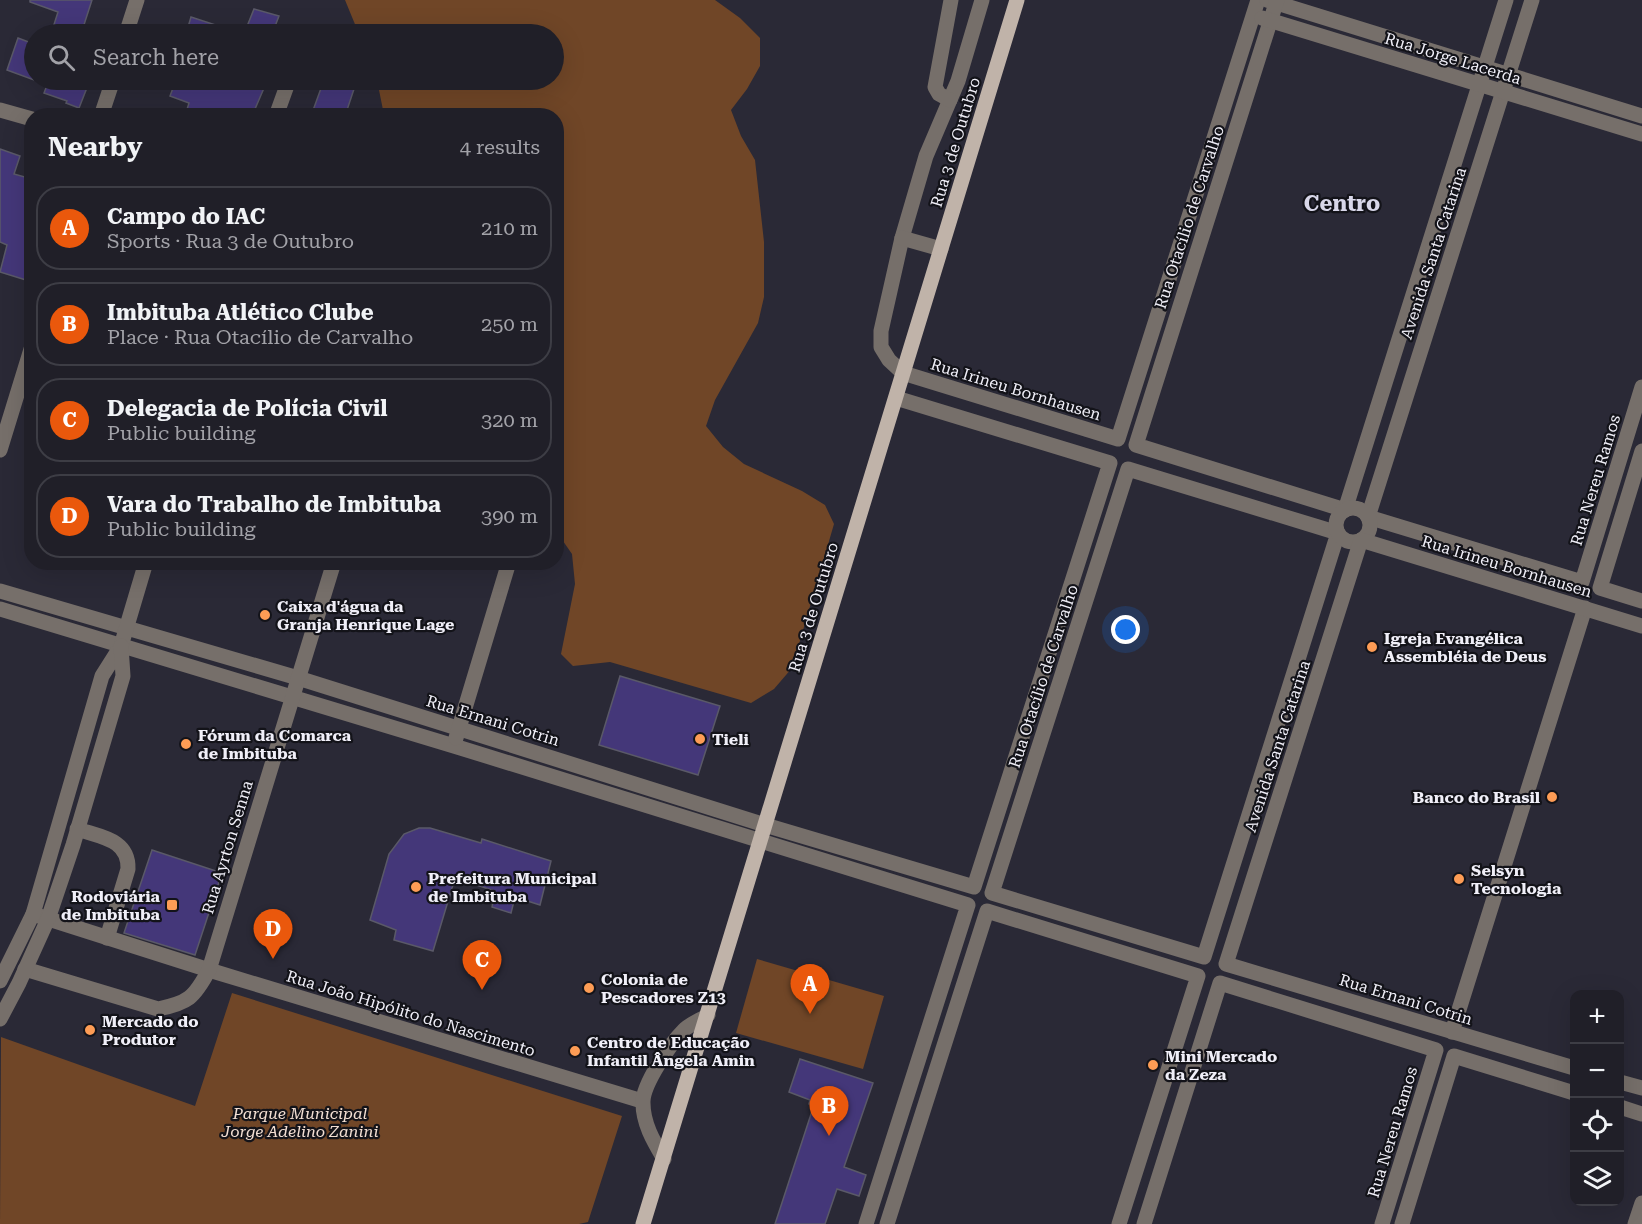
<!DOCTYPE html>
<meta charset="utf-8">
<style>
:root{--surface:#201f28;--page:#282730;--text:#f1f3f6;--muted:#a2a2a8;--line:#3d3d45;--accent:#ea580c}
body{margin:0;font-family:"Roboto Serif",serif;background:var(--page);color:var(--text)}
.controls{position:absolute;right:18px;bottom:18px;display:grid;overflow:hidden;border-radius:12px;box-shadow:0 6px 24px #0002}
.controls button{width:54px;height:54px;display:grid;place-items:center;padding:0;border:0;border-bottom:2px solid var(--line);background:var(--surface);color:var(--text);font:30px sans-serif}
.you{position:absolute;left:1126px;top:630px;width:21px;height:21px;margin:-15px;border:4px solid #fff;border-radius:50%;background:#1a73e8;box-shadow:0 0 0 9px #1a73e833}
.badge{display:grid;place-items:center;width:39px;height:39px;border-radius:50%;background:var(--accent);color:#fff;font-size:20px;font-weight:700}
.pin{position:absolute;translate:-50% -50px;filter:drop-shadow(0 2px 3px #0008)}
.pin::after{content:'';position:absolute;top:32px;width:21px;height:18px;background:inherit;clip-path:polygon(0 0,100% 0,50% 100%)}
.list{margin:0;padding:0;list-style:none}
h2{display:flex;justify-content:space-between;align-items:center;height:78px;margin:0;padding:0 24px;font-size:26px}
h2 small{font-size:20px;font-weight:400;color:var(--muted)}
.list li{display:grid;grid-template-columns:39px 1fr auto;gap:18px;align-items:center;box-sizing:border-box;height:84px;margin:0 12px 12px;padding:0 12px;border:2px solid var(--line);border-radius:24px}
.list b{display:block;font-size:22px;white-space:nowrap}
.list p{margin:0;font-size:20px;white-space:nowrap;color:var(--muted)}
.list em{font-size:20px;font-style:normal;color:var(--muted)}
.icon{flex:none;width:33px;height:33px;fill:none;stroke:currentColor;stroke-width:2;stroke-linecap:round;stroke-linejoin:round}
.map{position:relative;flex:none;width:1642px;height:1224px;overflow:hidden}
.search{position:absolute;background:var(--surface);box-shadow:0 6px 24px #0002;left:24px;top:24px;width:540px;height:66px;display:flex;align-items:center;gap:15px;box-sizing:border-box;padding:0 21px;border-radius:33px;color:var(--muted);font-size:22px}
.panel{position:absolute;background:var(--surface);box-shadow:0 6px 24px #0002;left:24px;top:108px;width:540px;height:462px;border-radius:24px}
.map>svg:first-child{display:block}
.green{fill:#704627}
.building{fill:#443779;stroke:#5a5968;stroke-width:1.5}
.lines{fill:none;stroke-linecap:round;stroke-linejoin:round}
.minor{stroke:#766f6a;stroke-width:15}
.major{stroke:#c0b3a9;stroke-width:15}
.poi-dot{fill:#fd9c55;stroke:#131319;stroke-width:2}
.labels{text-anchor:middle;stroke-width:4.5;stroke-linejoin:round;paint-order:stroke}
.street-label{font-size:16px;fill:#f0eff8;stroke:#131319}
.poi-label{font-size:16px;font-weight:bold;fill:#f0eff8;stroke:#131319;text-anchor:start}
.park-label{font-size:16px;font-style:italic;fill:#f3dfd3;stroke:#131319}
.district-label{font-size:22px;font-weight:bold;fill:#d8d7e9;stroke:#131319}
</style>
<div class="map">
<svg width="1642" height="1224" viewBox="0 0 1642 1224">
<rect width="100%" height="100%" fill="#2a2936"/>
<!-- green -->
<g class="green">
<polygon points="345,0 715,0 740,18 760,38 760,66 747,89 731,110 741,136 755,160 764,242 764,297 758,323 715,400 706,426 723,447 744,464 802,491 825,505 834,524 792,668 774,689 751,703 610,662 573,666 561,654 575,584 572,554 556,531 556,116 384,115 377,80 554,80 554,34 359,34"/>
<polygon points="757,959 884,996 863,1069 736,1033"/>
<polygon points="232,993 622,1116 588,1222 579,1224 0,1224 1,1037 195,1106"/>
</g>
<!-- building -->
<g class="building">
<polygon points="30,0 92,0 81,34 51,34 58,12 30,2"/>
<polygon points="254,9 279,16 272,34 244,34"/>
<polygon points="191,17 237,32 237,34 186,34"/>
<polygon points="18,38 34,44 34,80 7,70"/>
<polygon points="49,80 90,80 79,108 66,103 67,101 44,93"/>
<polygon points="176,80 253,80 264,88 252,116 185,116 189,103 170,96"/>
<polygon points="324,80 357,80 345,116 311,116"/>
<polygon points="0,149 20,156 14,174 32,179 32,263 26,280 0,272 7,245 0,242"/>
<polygon points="620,676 720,706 698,775 599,745"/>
<polygon points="419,828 430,828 481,843 482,839 551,861 540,905 515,897 511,913 492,907 495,891 455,878 433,951 394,940 396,930 370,920 389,854 404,834"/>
<polygon points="152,850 222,873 195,955 124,933"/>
<polygon points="800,1059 873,1083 844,1167 866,1175 859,1196 837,1189 825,1224 775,1224 814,1105 809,1104 810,1100 789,1092"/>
</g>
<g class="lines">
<!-- minor -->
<g class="minor">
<polyline points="982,0 958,81 926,156 902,238 881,331 881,347 889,360 903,373 1118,439 1258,0"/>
<polyline points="1267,0 1642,116"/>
<polyline points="1277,0 1136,445 1345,510 1506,0"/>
<polyline points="1532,0 1368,517 1582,582 1642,387"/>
<polyline points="1262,18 1642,134"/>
<polyline points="126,34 137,0"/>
<polyline points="950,100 939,94 935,87 951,0"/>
<polyline points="0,110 32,119"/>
<polyline points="101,116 113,80"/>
<polyline points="276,116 289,80"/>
<polyline points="902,238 941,249"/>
<polyline points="0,450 32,346"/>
<polyline points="1642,451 1600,588 1642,601"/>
<polygon points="1128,469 1338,533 1204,957 992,893"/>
<circle cx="1353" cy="525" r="17"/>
<polyline points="0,591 298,678 765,825 974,887 1110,463 896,398"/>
<polyline points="0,609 454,746 968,905 866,1224"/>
<polyline points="456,738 509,562"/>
<path d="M 77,829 C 100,837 129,839 128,869 L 107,938"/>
<polyline points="33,914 209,970 642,1101"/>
<path d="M 25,969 L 158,1009 C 188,1003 194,998 209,970 L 334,562"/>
<polyline points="0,981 33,914 102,676 121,646 146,562"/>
<polyline points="0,1019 19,983 48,919 73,845 123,676 121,646"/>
<polyline points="1452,1032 1585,608"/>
<polyline points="1574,1068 1226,964 1361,540 1642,626"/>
<polyline points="1620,1082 1642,1088"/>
<polyline points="1620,1107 1642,1114"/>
<path d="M 664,1159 C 654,1142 643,1124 643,1103 C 642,1085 671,1043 684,1030 C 690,1024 700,1020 708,1015"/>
<polyline points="887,1224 987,911 1198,976 1119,1224"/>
<polyline points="1144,1224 1220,983 1436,1050 1382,1224"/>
<polyline points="1402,1224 1454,1056 1574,1093"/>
<polyline points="1635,1224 1642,1203"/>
</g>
<!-- major -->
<polyline class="major" points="643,1224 1017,0"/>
</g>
<!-- markers -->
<g class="poi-dot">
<circle cx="265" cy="615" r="6"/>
<circle cx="1372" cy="647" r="6"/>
<circle cx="700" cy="739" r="6"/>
<circle cx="186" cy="744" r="6"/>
<circle cx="1552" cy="797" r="6"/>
<circle cx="1459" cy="879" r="6"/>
<circle cx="416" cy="887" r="6"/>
<rect x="166" y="899" width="12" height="12" rx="3"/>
<circle cx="589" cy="988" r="6"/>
<circle cx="90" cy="1030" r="6"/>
<circle cx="575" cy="1051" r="6"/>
<circle cx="1153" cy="1065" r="6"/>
</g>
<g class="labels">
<!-- street labels -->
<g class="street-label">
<text transform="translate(1453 58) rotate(17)" y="6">Rua Jorge Lacerda</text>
<text transform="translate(955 142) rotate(-73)" y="6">Rua 3 de Outubro</text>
<text transform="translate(1189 217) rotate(-72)" y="6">Rua Otacílio de Carvalho</text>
<text transform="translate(1433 253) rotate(-72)" y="6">Avenida Santa Catarina</text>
<text transform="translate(1016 389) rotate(17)" y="6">Rua Irineu Bornhausen</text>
<text transform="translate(1595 480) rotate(-73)" y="6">Rua Nereu Ramos</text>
<text transform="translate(1507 566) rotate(17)" y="6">Rua Irineu Bornhausen</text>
<text transform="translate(813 607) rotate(-73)" y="6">Rua 3 de Outubro</text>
<text transform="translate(1043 676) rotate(-72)" y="6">Rua Otacílio de Carvalho</text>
<text transform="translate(493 720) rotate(17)" y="6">Rua Ernani Cotrin</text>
<text transform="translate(1277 746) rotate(-72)" y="6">Avenida Santa Catarina</text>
<text transform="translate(227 847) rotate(-73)" y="6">Rua Ayrton Senna</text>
<text transform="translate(1406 999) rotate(17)" y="6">Rua Ernani Cotrin</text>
<text transform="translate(411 1013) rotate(17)" y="6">Rua João Hipólito do Nascimento</text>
<text transform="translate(1392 1132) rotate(-73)" y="6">Rua Nereu Ramos</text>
</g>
<!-- poi labels -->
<g class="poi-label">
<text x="277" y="612">Caixa d'água da<tspan x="277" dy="18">Granja Henrique Lage</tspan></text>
<text x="1384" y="644">Igreja Evangélica<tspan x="1384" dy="18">Assembléia de Deus</tspan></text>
<text x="198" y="741">Fórum da Comarca<tspan x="198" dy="18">de Imbituba</tspan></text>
<text x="712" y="745">Tieli</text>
<text x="1540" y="803" text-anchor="end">Banco do Brasil</text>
<text x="1471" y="876">Selsyn<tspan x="1471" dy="18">Tecnologia</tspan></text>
<text x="428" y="884">Prefeitura Municipal<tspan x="428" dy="18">de Imbituba</tspan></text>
<text x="160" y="902" text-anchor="end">Rodoviária<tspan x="160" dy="18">de Imbituba</tspan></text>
<text x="601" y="985">Colonia de<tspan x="601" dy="18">Pescadores Z13</tspan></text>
<text x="102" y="1027">Mercado do<tspan x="102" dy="18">Produtor</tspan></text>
<text x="587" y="1048">Centro de Educação<tspan x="587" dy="18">Infantil Ângela Amin</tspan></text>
<text x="1165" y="1062">Mini Mercado<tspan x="1165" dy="18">da Zeza</tspan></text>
</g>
<!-- park labels -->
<g class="park-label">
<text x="300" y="1119">Parque Municipal<tspan x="300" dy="18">Jorge Adelino Zanini</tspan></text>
</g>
<!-- district labels -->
<g class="district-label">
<text x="1342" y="211">Centro</text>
</g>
</g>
</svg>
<div class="controls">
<button>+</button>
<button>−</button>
<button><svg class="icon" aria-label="locate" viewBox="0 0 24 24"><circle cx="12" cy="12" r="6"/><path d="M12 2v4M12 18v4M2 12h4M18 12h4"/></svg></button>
<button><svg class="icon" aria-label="layers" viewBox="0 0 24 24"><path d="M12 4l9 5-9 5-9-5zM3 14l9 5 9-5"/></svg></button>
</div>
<div class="you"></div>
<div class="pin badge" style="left:810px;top:1014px">A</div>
<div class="pin badge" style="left:829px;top:1136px">B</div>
<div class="pin badge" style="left:482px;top:990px">C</div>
<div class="pin badge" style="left:273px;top:959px">D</div>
<div class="search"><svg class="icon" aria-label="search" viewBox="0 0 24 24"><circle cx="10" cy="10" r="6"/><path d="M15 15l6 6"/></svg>Search here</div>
<section class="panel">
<h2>Nearby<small>4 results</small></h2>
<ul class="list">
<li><span class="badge">A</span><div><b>Campo do IAC</b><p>Sports · Rua 3 de Outubro</p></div><em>210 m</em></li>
<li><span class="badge">B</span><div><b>Imbituba Atlético Clube</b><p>Place · Rua Otacílio de Carvalho</p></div><em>250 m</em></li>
<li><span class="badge">C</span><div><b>Delegacia de Polícia Civil</b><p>Public building</p></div><em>320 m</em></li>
<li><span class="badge">D</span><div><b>Vara do Trabalho de Imbituba</b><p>Public building</p></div><em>390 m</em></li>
</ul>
</section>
</div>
